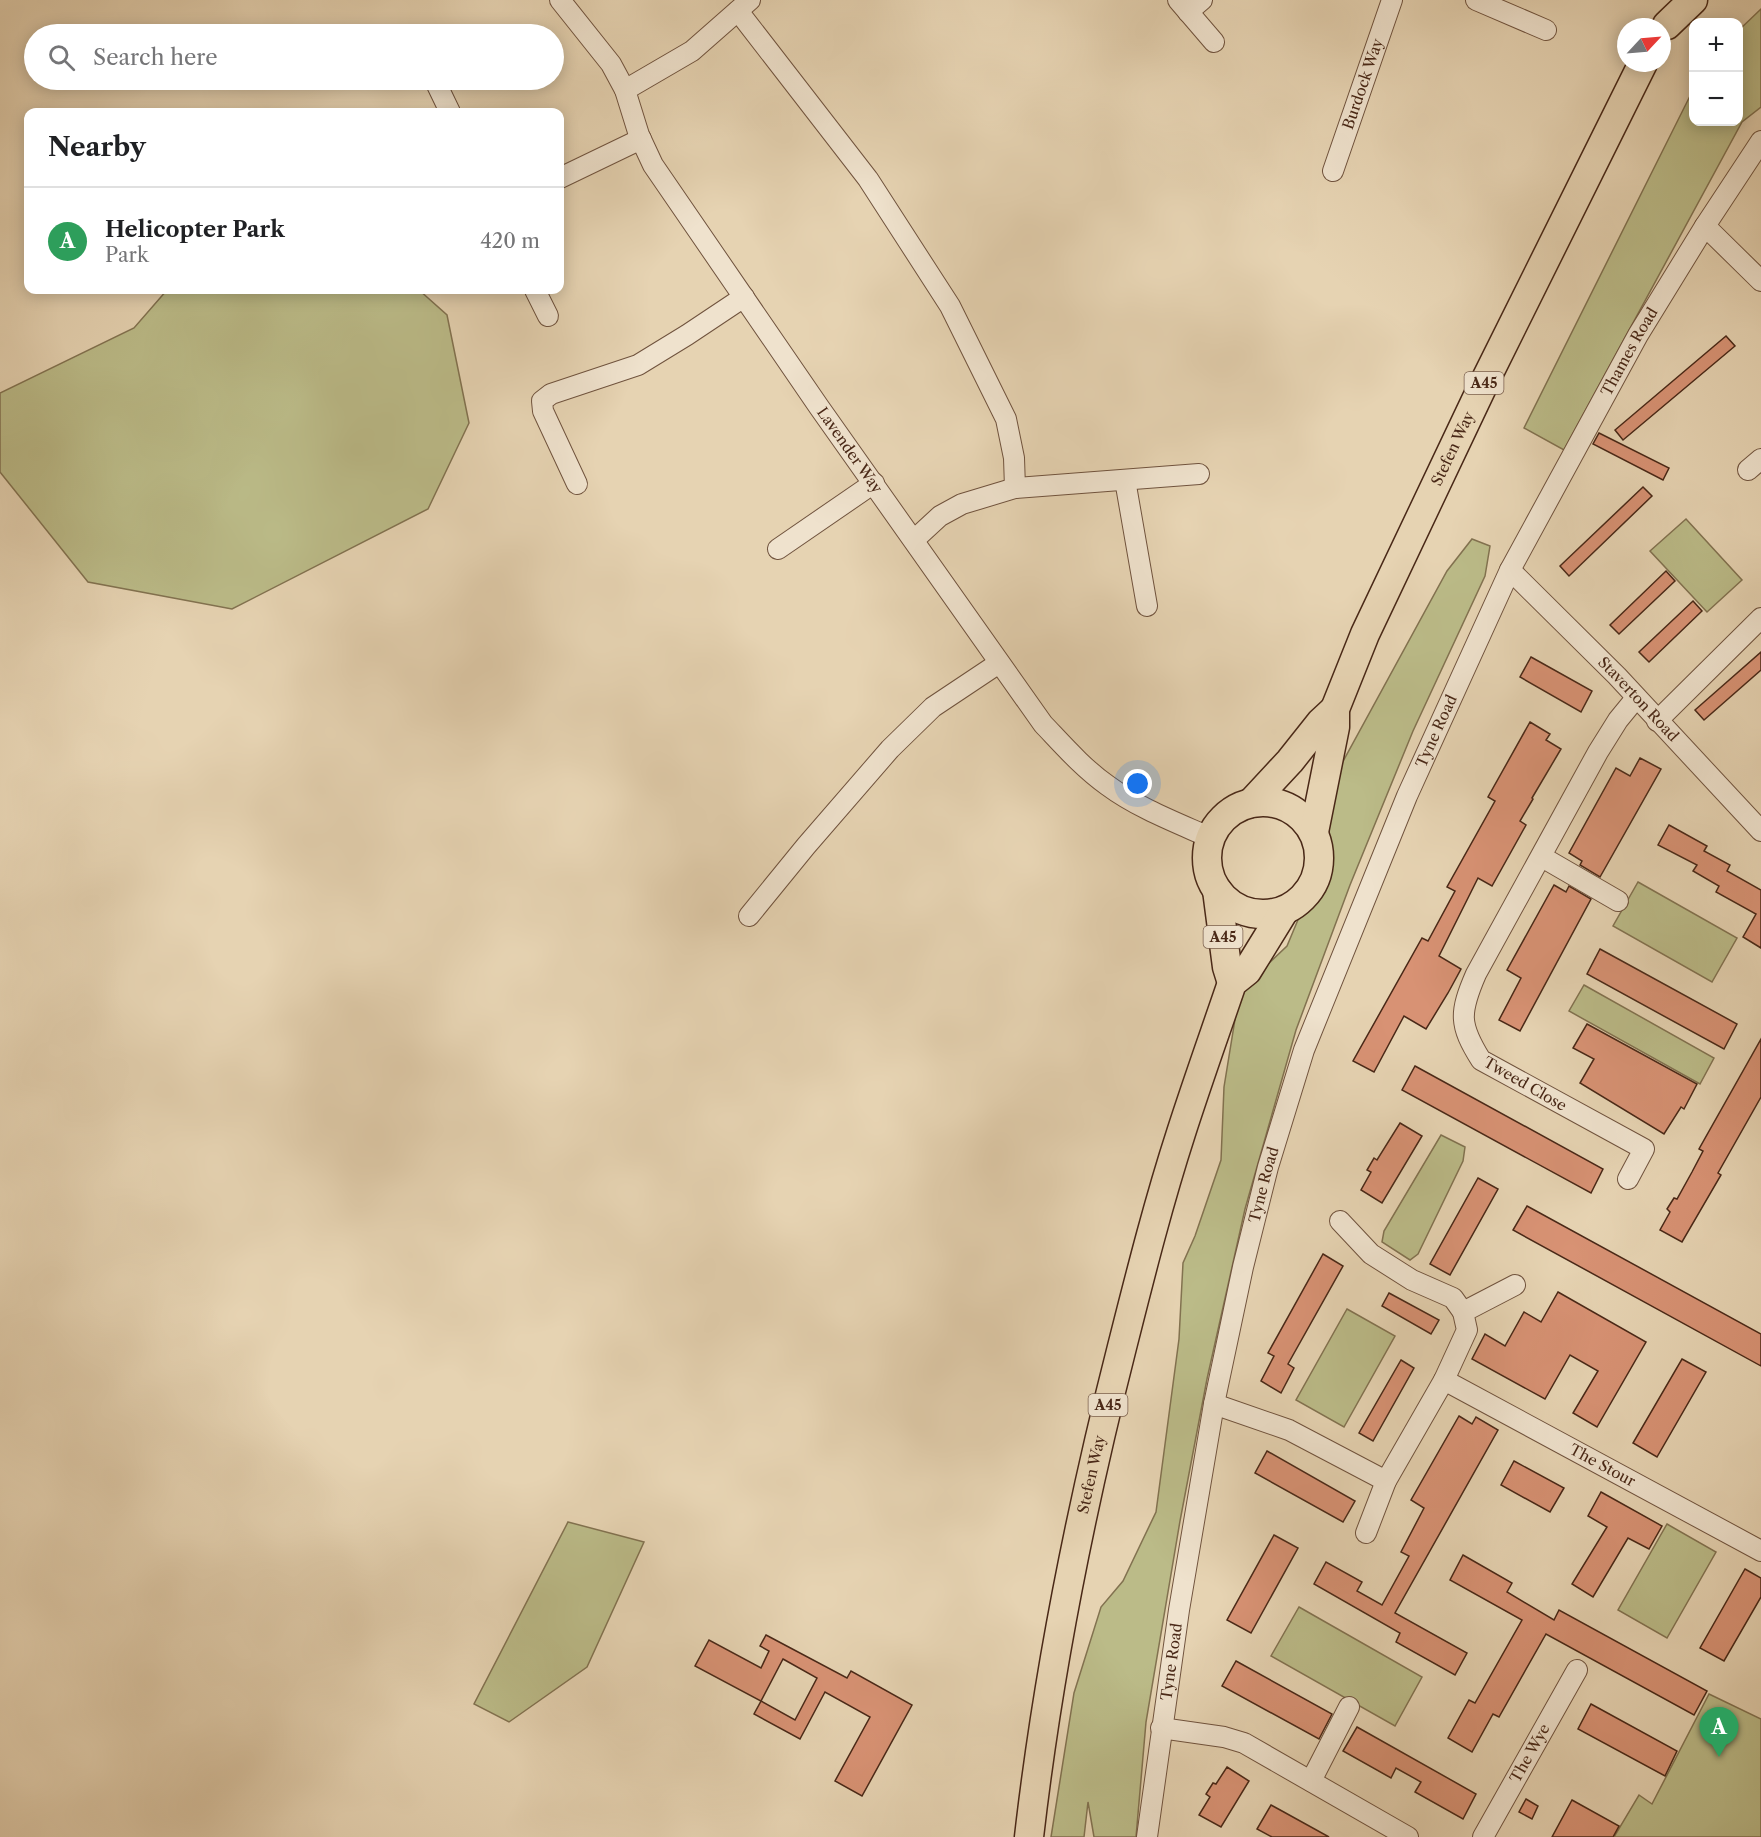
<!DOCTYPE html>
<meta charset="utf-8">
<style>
:root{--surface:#fff;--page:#f2f2f2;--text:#202124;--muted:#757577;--line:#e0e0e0;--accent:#111827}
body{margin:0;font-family:"Libre Caslon Text",serif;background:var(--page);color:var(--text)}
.controls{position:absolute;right:18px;top:18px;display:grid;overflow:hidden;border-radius:12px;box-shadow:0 3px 15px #0003}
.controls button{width:54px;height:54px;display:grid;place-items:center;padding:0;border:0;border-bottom:2px solid var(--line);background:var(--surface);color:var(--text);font:30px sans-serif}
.compass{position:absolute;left:1617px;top:18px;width:54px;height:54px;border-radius:50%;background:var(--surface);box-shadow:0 3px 15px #0003;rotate:64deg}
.you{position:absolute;left:1138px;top:784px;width:21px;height:21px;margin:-15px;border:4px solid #fff;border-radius:50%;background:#1a73e8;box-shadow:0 0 0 9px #1a73e833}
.badge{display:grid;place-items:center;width:39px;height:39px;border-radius:50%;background:var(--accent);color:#fff;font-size:20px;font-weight:700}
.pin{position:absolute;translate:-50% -50px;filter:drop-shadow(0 2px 3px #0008)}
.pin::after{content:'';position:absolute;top:32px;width:21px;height:18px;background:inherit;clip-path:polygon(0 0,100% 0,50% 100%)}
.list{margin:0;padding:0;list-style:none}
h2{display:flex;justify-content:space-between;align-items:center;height:78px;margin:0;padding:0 24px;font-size:26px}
h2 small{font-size:20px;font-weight:400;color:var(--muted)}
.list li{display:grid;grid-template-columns:39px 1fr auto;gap:18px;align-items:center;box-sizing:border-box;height:108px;padding:0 24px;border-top:2px solid var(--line)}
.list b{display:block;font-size:22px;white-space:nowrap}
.list p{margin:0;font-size:20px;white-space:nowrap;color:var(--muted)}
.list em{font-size:20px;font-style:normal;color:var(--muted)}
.icon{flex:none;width:33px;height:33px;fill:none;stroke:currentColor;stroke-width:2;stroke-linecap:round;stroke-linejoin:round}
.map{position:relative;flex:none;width:1761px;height:1837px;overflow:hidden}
.search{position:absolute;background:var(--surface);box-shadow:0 3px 15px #0003;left:24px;top:24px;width:540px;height:66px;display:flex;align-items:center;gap:15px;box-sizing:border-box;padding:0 21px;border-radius:33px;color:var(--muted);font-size:22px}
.panel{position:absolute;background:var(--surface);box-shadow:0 3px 15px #0003;left:24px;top:108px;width:540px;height:186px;border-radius:12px}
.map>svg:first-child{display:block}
.green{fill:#bb8;stroke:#827250;stroke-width:1.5}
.building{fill:#d89274;stroke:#492817;stroke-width:1.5;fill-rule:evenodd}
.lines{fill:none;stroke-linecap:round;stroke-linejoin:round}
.minor-casing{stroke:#70533e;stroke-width:22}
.highway-casing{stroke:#492817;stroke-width:31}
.minor{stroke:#efe2cd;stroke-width:20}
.highway{stroke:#e6d3b2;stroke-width:28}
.labels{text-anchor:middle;stroke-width:4.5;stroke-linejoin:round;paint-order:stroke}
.shield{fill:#efe2cd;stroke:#7b604e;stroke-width:1.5}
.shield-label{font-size:14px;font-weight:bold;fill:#492817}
.street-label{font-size:15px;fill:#492817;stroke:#efe2cd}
</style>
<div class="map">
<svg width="1761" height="1837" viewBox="0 0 1761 1837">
<rect width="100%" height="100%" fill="#e6d3b2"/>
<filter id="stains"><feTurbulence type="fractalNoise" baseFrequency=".00333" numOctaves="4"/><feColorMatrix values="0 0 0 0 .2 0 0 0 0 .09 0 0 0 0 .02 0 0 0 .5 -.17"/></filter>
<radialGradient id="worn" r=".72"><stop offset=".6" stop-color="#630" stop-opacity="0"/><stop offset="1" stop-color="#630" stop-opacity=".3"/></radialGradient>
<!-- green -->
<g class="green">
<polygon points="1761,9 1761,107 1742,122 1564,450 1524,428 1693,90 1694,122 1738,122 1739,30"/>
<polygon points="167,290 419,290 447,315 469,423 428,509 232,609 88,582 0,472 0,393 134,328"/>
<polygon points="1686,519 1742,580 1707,612 1650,551"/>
<polygon points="1472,539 1490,546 1485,576 1413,731 1350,885 1296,1030 1245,1209 1207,1379 1180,1521 1146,1722 1136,1837 1094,1837 1088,1802 1084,1837 1051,1837 1074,1693 1101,1607 1123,1581 1156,1512 1179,1339 1183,1263 1195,1236 1221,1160 1224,1087 1237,1007 1249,982 1287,946 1325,855 1313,813 1335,776 1447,571"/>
<polygon points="1638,882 1737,938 1712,982 1613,926"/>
<polygon points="1584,985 1714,1058 1700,1084 1569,1011"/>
<polygon points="1441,1135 1465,1147 1463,1161 1418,1254 1410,1260 1382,1242 1384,1231"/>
<polygon points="1347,1309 1395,1336 1344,1427 1296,1400"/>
<polygon points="568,1522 644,1542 587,1667 509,1722 474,1704"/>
<polygon points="1667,1524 1716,1552 1667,1638 1618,1610"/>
<polygon points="1299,1607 1422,1677 1395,1726 1271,1656"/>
<polygon points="1709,1694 1761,1719 1761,1837 1614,1837 1639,1795 1652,1804"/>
</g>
<!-- building -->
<g class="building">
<polygon points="1726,336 1735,346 1623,440 1615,430"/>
<polygon points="1599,433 1669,468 1663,480 1593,444"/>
<polygon points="1643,487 1652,496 1569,576 1560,566"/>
<polygon points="1666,571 1675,581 1619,634 1610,625"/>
<polygon points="1693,601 1702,611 1649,662 1639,652"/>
<polygon points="1761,652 1761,670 1704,720 1695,710"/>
<polygon points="1531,657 1592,691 1581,712 1520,677"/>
<polygon points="1530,722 1550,734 1546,740 1561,749 1532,798 1533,799 1520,821 1526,825 1492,886 1478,878 1439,956 1461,969 1448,993 1426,1029 1404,1016 1374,1072 1353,1061 1422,938 1428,941 1455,891 1447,887 1495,801 1488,797"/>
<polygon points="1640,758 1661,769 1600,877 1580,865 1582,861 1569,853 1616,768 1630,776"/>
<polygon points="1669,825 1707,846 1704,851 1730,865 1727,871 1761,890 1761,948 1743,937 1756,914 1716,892 1719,886 1693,871 1697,865 1658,845"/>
<polygon points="1554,885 1566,892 1569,886 1591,899 1520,1031 1499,1020 1521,978 1507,970"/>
<polygon points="1600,949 1737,1024 1724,1049 1587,974"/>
<polygon points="1587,1024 1697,1084 1684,1109 1681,1107 1664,1134 1580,1083 1594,1059 1573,1048"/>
<polygon points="1761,1039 1761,1097 1718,1173 1721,1175 1682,1242 1660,1230 1670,1212 1667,1209 1674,1198 1677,1199 1692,1172 1703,1151 1699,1149"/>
<polygon points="1415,1066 1603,1169 1591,1193 1402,1090"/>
<polygon points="1400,1123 1422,1136 1382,1203 1361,1190 1371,1172 1367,1170 1374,1158 1377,1160"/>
<polygon points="1478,1178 1498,1189 1450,1275 1430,1264"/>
<polygon points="1527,1206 1761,1334 1761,1366 1513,1230"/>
<polygon points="1323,1254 1343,1266 1288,1364 1294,1368 1281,1393 1261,1381 1274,1356 1268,1353"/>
<polygon points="1558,1292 1646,1342 1597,1427 1573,1413 1598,1371 1570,1355 1545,1399 1472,1359 1485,1334 1505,1346 1524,1312 1541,1322"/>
<polygon points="1389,1293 1439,1320 1431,1334 1382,1306"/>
<polygon points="1682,1359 1706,1372 1657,1457 1633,1443"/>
<polygon points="1401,1360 1414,1368 1373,1441 1359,1433"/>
<polygon points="1459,1416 1472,1424 1476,1417 1498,1430 1395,1613 1467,1653 1455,1675 1396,1642 1400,1633 1314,1584 1326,1562 1362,1582 1357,1591 1382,1605 1409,1556 1401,1552 1424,1508 1411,1500"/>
<polygon points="1267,1451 1355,1501 1343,1522 1255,1473"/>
<polygon points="1514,1461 1564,1488 1550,1512 1501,1485"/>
<polygon points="1601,1492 1662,1526 1649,1549 1628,1538 1593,1597 1572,1584 1607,1527 1588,1516"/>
<polygon points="1274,1535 1298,1548 1251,1633 1227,1620"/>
<polygon points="1463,1555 1512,1583 1507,1592 1554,1620 1559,1610 1707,1691 1694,1715 1546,1634 1499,1717 1493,1714 1472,1752 1448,1738 1469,1700 1475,1703 1522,1620 1450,1580"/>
<polygon points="1745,1569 1761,1578 1761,1597 1724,1661 1700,1648"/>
<path d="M 766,1635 L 847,1678 L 851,1671 L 912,1705 L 862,1796 L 835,1781 L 870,1717 L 825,1692 L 800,1739 L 754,1714 L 761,1701 L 695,1666 L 709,1640 L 761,1668 L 769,1651 L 760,1646 ZM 783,1659 L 817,1678 L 795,1720 L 761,1701 Z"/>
<polygon points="1236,1661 1332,1714 1319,1739 1222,1686"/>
<polygon points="1591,1704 1677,1751 1665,1776 1578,1729"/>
<polygon points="1357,1727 1476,1794 1463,1819 1415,1792 1421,1782 1396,1768 1391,1778 1343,1751"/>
<polygon points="1227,1767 1249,1781 1221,1827 1199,1815 1210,1797 1206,1794 1213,1783 1216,1784"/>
<polygon points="1526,1799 1538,1806 1532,1819 1519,1812"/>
<polygon points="1572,1800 1619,1826 1613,1837 1552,1837"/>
<polygon points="1271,1805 1282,1811 1329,1837 1272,1837 1257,1829"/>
</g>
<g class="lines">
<defs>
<g id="minor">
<path id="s1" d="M 560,0 L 611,64 L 625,90 L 639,135 L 653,165 L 819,407 L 1043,724 C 1063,745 1083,768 1107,785 C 1138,808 1175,822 1211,838"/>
<polyline points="1178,0 1214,42"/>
<polyline points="1476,0 1546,30"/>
<polyline points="738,11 868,179 950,306 1006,419 1014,458 1015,488"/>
<polyline points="1188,12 1202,0"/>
<polyline points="436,83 450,112"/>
<polyline points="625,90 692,51 750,0"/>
<path id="s2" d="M 1333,171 L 1392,0"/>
<polyline points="560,178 641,139"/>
<polyline points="1705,226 1761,281"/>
<polyline points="535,290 548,316"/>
<polyline points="1748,470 1761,459"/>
<polyline points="1125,480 1147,606"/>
<polyline points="577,484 543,411 542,401 551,394 638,365 687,335 744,297"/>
<polyline points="914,540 940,516 962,504 1015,488 1199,474"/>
<polyline points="778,549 874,483"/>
<path id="s3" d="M 1510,570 L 1617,676 L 1761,831"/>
<polyline points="1657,721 1761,618"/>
<polyline points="1542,857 1618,901"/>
<polyline points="749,916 806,846 890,749 933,707 999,663"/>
<path d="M 1628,1179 L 1644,1149 L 1481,1060 C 1459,1025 1459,1013 1476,974 L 1598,752 L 1618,720 L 1636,698"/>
<polyline points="1340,1221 1371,1254 1412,1280 1453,1298 1463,1312"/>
<path id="s4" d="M 1444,1380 L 1761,1551"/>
<polyline points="1214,1404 1289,1430 1386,1481"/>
<polyline points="1366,1533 1386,1481 1444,1380 1467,1330 1463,1312 1515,1285"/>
<polyline points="1161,1728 1224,1737 1244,1743 1408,1837"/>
<polyline points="1311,1781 1349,1707"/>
<path id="s5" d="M 1147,1837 L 1179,1610 L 1214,1404 L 1243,1267 L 1268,1167 L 1304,1050 L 1407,796 L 1510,570 L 1638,335 L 1705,226 L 1761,141"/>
<path id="s6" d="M 1483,1837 L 1577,1670"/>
</g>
<g id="highway">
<polyline points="1667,25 1693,0"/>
<circle cx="1263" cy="858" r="56"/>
<polyline points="1251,803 1290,761 1321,722 1335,709"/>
<path id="s7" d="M 1314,832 L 1335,727 L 1335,709 L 1365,634 L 1486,379 L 1643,63"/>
<polyline points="1217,890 1227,967 1232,983"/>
<path id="s8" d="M 1029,1837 C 1048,1672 1081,1508 1122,1347 C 1140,1276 1158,1204 1181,1133 C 1197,1083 1215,1033 1232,983 L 1247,971 L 1284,911"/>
</g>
</defs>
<!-- minor casing -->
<use href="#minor" class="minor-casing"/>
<!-- highway casing -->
<use href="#highway" class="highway-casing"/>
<!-- minor -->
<use href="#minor" class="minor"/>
<!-- highway -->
<use href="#highway" class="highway"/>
</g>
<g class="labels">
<!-- shield labels -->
<g class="shield">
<rect x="1464.5" y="372" width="39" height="22" rx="4.5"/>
<rect x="1203.5" y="926" width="39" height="22" rx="4.5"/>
<rect x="1088.5" y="1394" width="39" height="22" rx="4.5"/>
</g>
<g class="shield-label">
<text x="1484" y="388">A45</text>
<text x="1223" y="942">A45</text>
<text x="1108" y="1410">A45</text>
</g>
<!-- street labels -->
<g class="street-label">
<text dy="5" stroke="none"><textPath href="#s2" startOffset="92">Burdock Way</textPath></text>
<text dy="5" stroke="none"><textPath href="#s5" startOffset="1575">Thames Road</textPath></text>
<text dy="5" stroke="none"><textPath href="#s7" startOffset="411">Stefen Way</textPath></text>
<text dy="5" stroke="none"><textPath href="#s1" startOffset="538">Lavender Way</textPath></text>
<text dy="5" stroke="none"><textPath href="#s3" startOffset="182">Staverton Road</textPath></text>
<text dy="5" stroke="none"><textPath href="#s5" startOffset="1149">Tyne Road</textPath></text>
<text transform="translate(1525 1084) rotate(30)" y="5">Tweed Close</text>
<text dy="5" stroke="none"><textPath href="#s5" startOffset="663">Tyne Road</textPath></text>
<text dy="5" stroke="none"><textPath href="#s4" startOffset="180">The Stour</textPath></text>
<text dy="5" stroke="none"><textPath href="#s8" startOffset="368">Stefen Way</textPath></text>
<text dy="5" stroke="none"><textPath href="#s5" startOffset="177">Tyne Road</textPath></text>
<text dy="5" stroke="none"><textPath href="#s6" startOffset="96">The Wye</textPath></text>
</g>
</g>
<rect width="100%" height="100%" filter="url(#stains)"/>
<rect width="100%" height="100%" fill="url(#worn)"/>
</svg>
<div class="controls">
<button>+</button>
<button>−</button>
</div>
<svg class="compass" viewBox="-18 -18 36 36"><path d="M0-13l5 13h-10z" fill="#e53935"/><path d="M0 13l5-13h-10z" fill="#757577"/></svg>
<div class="you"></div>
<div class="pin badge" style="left:1719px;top:1757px;background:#2e9e5b">A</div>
<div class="search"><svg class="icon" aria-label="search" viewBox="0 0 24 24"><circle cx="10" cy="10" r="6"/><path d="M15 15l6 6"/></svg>Search here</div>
<section class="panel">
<h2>Nearby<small></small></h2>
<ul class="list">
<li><span class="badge" style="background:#2e9e5b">A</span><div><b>Helicopter Park</b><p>Park</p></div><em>420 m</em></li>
</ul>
</section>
</div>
